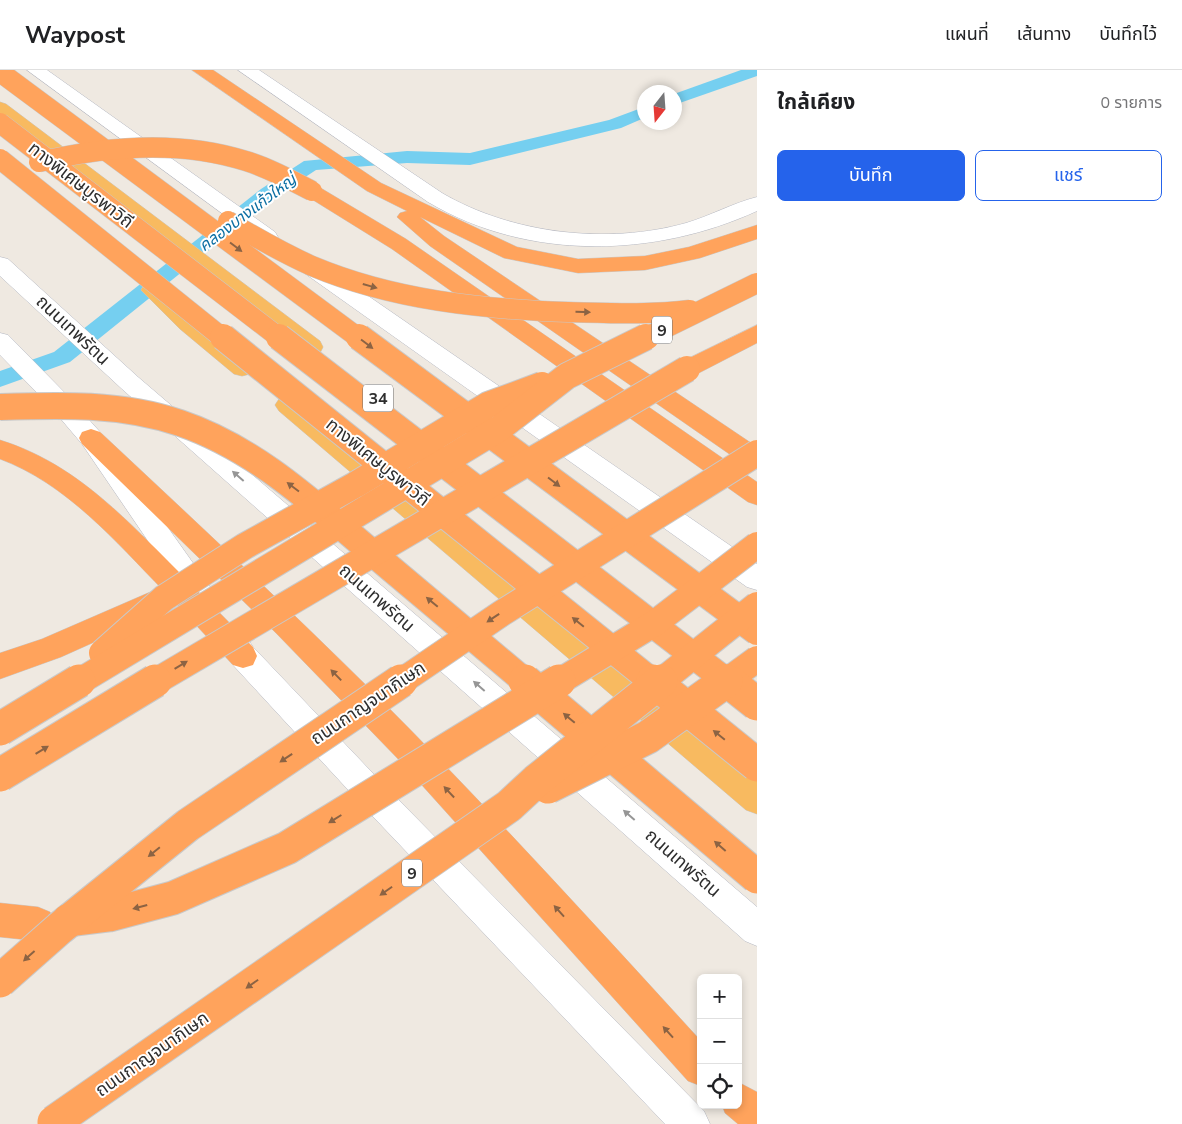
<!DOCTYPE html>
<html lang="th">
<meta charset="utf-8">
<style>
:root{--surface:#fff;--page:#f6f6f6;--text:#202124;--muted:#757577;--line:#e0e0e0;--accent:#2563eb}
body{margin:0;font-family:"Nunito Sans","Noto Sans Thai",sans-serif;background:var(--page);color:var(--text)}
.controls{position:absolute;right:15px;bottom:15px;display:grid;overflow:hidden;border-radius:8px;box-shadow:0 2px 8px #0003}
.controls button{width:45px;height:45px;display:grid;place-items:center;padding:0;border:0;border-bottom:1px solid var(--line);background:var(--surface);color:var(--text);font:25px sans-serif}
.compass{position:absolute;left:637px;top:15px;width:45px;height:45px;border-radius:50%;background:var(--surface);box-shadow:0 2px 8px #0003;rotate:197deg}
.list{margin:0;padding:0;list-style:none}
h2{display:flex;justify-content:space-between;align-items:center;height:65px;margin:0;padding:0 20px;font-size:21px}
h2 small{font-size:16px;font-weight:400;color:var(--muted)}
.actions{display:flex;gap:10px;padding:15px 20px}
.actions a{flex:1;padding:11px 0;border:1px solid var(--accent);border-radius:8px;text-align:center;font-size:18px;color:var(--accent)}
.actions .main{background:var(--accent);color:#fff}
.icon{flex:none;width:28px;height:28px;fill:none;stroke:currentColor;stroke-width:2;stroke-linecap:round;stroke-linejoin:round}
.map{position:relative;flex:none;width:757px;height:1054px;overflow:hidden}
header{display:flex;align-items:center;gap:30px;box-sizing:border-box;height:70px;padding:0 25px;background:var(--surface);border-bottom:1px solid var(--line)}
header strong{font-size:24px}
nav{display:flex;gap:28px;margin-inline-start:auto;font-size:18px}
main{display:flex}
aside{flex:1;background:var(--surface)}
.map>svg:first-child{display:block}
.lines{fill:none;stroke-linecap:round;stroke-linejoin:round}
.canal{fill:#75cff0;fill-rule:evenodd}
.secondary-casing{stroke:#b4b7c1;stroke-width:1}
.trunk-casing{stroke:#c9c9c9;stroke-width:1}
.motorway-casing{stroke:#c9c9c9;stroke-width:1}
.secondary{fill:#fff;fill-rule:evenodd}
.trunk{fill:#f8ba60;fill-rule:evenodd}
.motorway{fill:#ffa35c;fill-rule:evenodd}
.motorway-bridge-far2-casing{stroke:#c9c9c9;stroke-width:21;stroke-linecap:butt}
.motorway-bridge-far1-casing{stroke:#c9c9c9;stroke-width:28;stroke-linecap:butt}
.motorway-bridge-casing{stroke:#c9c9c9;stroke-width:35;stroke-linecap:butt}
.motorway-bridge-far2{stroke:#ffa35c;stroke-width:20}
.motorway-bridge-far1{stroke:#ffa35c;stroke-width:26}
.motorway-bridge{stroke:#ffa35c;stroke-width:33}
.oneway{fill:#8c6343}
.oneway2{fill:#969696}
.labels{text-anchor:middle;stroke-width:4;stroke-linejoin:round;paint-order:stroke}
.far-water-label{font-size:16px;font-style:italic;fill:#0d6fa3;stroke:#fff}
.shield{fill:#fff;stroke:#6d6d6d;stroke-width:1}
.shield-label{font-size:16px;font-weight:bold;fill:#2e2e2e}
.street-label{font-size:18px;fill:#2e2e2e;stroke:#fff}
</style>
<header>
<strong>Waypost</strong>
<nav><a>แผนที่</a><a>เส้นทาง</a><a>บันทึกไว้</a></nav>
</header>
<main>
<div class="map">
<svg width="757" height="1054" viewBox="0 0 757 1054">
<rect width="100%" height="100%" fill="#efe9e1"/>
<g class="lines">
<!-- canal -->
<g class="canal">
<polygon points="741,0 757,0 757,6 674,35 674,24"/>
<polygon points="644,37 644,48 621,58 470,95 407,93 316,100 275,127 70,292 0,317 0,301 54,282 261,119 304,91 407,81 470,83 609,50"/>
</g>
<defs>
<g id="secondary">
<polygon points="27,0 47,0 275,162 278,167 275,172 268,174 261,172"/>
<path d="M 238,0 L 259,0 L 442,123 C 512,164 608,175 686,153 C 710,146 733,133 757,127 L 757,141 C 654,188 527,191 428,132 Z"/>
<polygon points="0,187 8,189 138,307 757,837 757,876 745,871 122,319 0,206"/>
<polygon points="308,188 316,190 757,494 757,520 747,517 300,200 297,195 300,190"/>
<polygon points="0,263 8,265 65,323 100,362 215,524 219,532 215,540 205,544 195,540 82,374 49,335 0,285"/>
<polygon points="229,553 239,556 253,577 384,715 704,1041 710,1054 665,1054 362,735 233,595 215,565 219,556"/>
</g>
<g id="trunk">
<polygon points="0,32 6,34 320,271 323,277 320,283 312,285 304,283 0,47"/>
<polygon points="152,213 160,215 196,249 250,292 254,298 250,304 242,306 234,304 180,259 141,220 144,215"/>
<polygon points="287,326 295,329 757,709 757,744 746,740 279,341 275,335 279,329"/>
</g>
<g id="motorway">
<polygon points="192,0 213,0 381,113 517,177 578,189 645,186 689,177 757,155 757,169 700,188 645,200 578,203 504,188 420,147 444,166 757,377 757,399 748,397 430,176 397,147 400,143 407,141 367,121"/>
<polygon points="312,115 319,117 406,169 757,412 757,435 748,432 392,179 305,125 302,121 305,117"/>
<polygon points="757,255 757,273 695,305 687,307 679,305 675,299 679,293"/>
<path d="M 91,359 L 100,362 C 192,448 284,534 374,623 C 486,735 593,853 701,971 L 701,1016 L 688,1011 L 402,693 L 276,563 L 82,374 L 79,368 L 82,362 Z"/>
<path d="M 0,370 C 71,392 119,442 170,493 C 198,521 226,549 253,577 L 257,586 L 253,595 L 243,598 L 233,595 L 171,528 L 172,531 L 168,539 L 61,587 L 0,609 L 0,583 L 42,569 L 148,523 L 158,519 L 164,521 C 115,471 67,414 0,389 Z"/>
<polygon points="0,833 38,837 50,842 55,854 50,866 38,871 0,867"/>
<polygon points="738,1012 757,1022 757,1054 738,1054 725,1043 722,1035 738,1035"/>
</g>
</defs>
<!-- secondary casing -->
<use href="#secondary" class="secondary-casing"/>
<!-- trunk casing -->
<use href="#trunk" class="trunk-casing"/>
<!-- motorway casing -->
<use href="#motorway" class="motorway-casing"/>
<!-- secondary -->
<use href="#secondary" class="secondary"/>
<!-- trunk -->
<use href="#trunk" class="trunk"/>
<!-- motorway -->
<use href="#motorway" class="motorway"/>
<defs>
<g id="motorway-bridge-far2">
<polyline points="0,2 360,269"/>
<polyline points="0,53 281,269"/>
<polyline points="0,89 224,269"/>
<path d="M 39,92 C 106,76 180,70 246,91 C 269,98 291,110 312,121"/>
<path d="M 228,151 C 255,167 283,183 312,196 C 393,230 481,239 568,242 C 609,243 650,245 690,240"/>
<polyline points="643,269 757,213"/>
</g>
<g id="motorway-bridge-far1">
<polyline points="223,267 654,613"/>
<polyline points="279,267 729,613"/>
<polyline points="359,267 757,562"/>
<path d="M 0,337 C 61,335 121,333 180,353 C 254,378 312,432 370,481 C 422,525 475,569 527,613"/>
<polyline points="102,583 164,528 245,476 355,415 488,335 542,315"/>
<polyline points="77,613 500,358 567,306 646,267"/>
<polyline points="153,613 687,299"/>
<polyline points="399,613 502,543 757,383"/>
<polyline points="557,613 655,553 757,475"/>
<polyline points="659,613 757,535"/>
<polyline points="724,613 757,589"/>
</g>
<g id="motorway-bridge">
<polyline points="525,611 757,807"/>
<polyline points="653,611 757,695"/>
<polyline points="728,611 757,634"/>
<polyline points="0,659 79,611"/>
<polyline points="0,705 155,611"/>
<polyline points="548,717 648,667 726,611"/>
<polyline points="69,850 109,845 173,828 287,778 559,611"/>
<polyline points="0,911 60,858 188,755 401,611"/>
<polyline points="54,1052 509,736 536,711 661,611"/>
</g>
</defs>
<!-- motorway-bridge-far2 casing -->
<use href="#motorway-bridge-far2" class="motorway-bridge-far2-casing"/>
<!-- motorway-bridge-far1 casing -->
<use href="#motorway-bridge-far1" class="motorway-bridge-far1-casing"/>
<!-- motorway-bridge casing -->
<use href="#motorway-bridge" class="motorway-bridge-casing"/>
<!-- motorway-bridge-far2 -->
<use href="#motorway-bridge-far2" class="motorway-bridge-far2"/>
<!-- motorway-bridge-far1 -->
<use href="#motorway-bridge-far1" class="motorway-bridge-far1"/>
<!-- motorway-bridge -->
<use href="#motorway-bridge" class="motorway-bridge"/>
</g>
<!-- one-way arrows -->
<defs><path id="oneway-solid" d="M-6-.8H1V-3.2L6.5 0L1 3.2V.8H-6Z" transform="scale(1.25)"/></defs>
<g class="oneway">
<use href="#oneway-solid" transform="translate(236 177) rotate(37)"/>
<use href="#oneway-solid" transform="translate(370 216) rotate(16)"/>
<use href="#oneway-solid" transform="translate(583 242) rotate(1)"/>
<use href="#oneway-solid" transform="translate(367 274) rotate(37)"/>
<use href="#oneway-solid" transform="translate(554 412) rotate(37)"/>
<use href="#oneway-solid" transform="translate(293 417) rotate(-143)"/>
<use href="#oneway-solid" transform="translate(432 532) rotate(-140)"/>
<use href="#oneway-solid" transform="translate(493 548) rotate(146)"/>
<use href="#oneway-solid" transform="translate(578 552) rotate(-141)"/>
<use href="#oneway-solid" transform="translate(181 595) rotate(-31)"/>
<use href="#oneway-solid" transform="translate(336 605) rotate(-134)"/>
<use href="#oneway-solid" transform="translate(569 648) rotate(-140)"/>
<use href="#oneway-solid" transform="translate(719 665) rotate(-141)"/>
<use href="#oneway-solid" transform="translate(42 680) rotate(-31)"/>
<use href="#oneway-solid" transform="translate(286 688) rotate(146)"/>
<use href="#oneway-solid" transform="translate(449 722) rotate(-133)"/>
<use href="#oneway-solid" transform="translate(335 749) rotate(148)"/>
<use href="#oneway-solid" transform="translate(720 776) rotate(-139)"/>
<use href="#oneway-solid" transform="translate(154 782) rotate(141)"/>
<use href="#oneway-solid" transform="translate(386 821) rotate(145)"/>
<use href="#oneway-solid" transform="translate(140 837) rotate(165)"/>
<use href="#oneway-solid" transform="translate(559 841) rotate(-132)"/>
<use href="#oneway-solid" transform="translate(29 886) rotate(138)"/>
<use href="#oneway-solid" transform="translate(252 914) rotate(145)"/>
<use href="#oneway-solid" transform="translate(668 962) rotate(-132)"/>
</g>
<g class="oneway2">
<use href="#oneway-solid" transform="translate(238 406) rotate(-139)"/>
<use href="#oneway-solid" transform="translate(479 616) rotate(-139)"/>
<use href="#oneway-solid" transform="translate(629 745) rotate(-139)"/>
</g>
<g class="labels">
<!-- far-water labels -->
<g class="far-water-label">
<text transform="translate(247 142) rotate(-37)" y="6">คลองบางแก้วใหญ่</text>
</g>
<!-- shield labels -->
<g class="shield">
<rect x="652" y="246.5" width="20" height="27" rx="4"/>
<rect x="363" y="314.5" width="30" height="27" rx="4"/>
<rect x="402" y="789.5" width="20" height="27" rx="4"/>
</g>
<g class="shield-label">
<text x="662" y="266">9</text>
<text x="378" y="334">34</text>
<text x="412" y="809">9</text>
</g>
<!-- street labels -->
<g class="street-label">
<text transform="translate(81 115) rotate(38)" y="6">ทางพิเศษบูรพาวิถี</text>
<text transform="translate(73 260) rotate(43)" y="6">ถนนเทพรัตน</text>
<text transform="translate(378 392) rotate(39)" y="6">ทางพิเศษบูรพาวิถี</text>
<text transform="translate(377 528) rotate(41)" y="6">ถนนเทพรัตน</text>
<text transform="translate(368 633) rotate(-34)" y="6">ถนนกาญจนาภิเษก</text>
<text transform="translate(683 793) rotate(41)" y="6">ถนนเทพรัตน</text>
<text transform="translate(152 984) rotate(-35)" y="6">ถนนกาญจนาภิเษก</text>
</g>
</g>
</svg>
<div class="controls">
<button>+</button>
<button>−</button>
<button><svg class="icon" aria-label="locate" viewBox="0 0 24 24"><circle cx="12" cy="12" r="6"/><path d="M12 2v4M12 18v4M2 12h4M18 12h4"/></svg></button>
</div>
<svg class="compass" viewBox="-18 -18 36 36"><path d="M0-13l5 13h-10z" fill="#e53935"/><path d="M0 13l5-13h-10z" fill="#757577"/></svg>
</div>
<aside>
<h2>ใกล้เคียง<small>0 รายการ</small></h2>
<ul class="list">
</ul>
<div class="actions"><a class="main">บันทึก</a><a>แชร์</a></div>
</aside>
</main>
